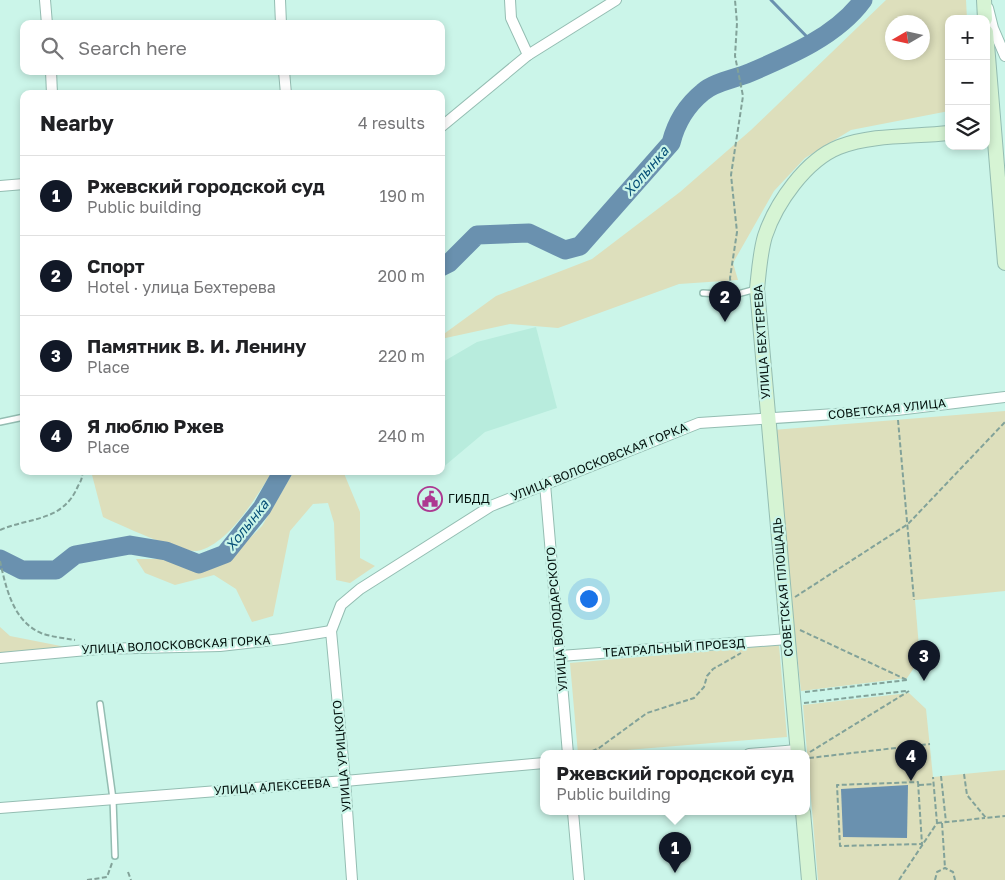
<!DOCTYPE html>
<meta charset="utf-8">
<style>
:root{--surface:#fff;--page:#f6f6f6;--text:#202124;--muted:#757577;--line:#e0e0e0;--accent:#111827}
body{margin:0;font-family:"Golos Text",sans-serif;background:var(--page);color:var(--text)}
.controls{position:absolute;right:15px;top:15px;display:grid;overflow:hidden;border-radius:10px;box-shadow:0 2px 8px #0003}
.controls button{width:45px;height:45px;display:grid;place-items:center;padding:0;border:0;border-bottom:1px solid var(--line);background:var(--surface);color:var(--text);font:25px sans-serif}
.compass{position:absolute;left:885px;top:15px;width:45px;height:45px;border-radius:50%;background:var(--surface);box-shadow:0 2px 8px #0003;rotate:261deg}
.you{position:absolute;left:588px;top:598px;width:18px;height:18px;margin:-12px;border:4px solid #fff;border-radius:50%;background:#1a73e8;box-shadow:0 0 0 8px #1a73e833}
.badge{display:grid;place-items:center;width:32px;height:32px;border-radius:50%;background:var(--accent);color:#fff;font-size:16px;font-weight:700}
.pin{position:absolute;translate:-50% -41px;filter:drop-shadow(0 1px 2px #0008)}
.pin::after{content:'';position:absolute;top:26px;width:18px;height:15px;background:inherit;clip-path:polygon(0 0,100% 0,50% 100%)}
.popup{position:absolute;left:540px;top:750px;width:270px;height:65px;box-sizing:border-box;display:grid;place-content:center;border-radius:10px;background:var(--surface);filter:drop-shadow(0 1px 4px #0005);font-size:16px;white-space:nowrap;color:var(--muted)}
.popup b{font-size:19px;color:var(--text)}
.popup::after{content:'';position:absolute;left:50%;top:100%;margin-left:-10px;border:10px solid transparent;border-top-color:var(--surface)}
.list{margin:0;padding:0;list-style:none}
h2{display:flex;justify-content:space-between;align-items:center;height:65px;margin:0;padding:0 20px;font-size:21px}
h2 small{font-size:16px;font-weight:400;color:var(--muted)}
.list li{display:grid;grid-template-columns:32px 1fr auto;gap:15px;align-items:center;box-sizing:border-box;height:80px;padding:0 20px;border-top:1px solid var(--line)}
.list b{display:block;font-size:19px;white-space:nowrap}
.list p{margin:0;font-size:16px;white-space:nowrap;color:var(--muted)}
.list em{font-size:16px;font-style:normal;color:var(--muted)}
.icon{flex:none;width:28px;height:28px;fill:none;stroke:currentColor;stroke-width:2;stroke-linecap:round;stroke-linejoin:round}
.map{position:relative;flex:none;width:1005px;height:880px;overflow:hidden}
.search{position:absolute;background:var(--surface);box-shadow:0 2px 8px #0003;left:20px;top:20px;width:425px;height:55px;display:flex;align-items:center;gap:12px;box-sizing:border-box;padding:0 18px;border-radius:10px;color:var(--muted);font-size:19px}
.panel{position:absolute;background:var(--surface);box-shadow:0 2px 8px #0003;left:20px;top:90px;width:425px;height:385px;border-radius:10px}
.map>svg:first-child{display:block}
.built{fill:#b8ecdd}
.green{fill:#dddfbc;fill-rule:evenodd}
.water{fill:#6a91af}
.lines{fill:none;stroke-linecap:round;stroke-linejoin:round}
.stream{stroke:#6a91af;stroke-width:3}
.river{stroke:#6a91af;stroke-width:19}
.lane-casing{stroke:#94bdb2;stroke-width:8}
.street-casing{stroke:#94bdb2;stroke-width:12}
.secondary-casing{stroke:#94bdb2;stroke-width:16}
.path{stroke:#82a299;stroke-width:2;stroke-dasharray:5 2.5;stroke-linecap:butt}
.lane{stroke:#fff;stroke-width:5}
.street{stroke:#fff;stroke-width:10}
.secondary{stroke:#d6f4d4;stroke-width:14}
.labels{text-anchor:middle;stroke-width:4.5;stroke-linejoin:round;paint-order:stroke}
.street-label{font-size:12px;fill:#03110d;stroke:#cbf5e9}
.poi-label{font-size:12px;fill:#03110d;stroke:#cbf5e9;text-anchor:start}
.water-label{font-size:14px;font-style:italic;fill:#064f77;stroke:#cbf5e9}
</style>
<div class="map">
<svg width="1005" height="880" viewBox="0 0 1005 880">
<rect width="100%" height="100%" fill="#cbf5e9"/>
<!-- built -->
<polygon class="built" points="536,327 557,408 485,432 441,469 441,363 477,342"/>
<!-- green -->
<g class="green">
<path d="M 886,0 L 966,0 L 967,19 L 949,19 L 949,111 L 851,130 L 805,158 L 774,191 L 733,263 L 738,280 L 679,284 L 558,328 L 510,324 L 441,339 L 441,336 L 496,296 L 592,259 L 680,192 L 751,130 ZM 922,22 L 922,52 L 892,52 L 892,22 Z"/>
<polygon points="1005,411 1005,591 915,600 920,659 907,678 801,691 773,430"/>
<path d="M 91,471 L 273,471 C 256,496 229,545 197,551 C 181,553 120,525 103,517 Z"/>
<polygon points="294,471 343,471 360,512 360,558 375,566 350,583 336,580 334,523 328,503 313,504 290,531 273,616 252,622 236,589 214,575 175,585 145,573 136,559 170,559 204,570 234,554 262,526"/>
<polygon points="0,627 10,636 81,650 0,657"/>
<polygon points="779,645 787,737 578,754 570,663"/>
<polygon points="909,693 926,709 933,777 1005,770 1005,880 818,880 803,705"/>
</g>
<!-- water -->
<polygon class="water" points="908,785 907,838 843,837 841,789"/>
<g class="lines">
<!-- stream -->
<polyline class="stream" points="771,0 813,43"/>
<!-- river -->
<g class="river">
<path d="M 441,267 L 449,263 L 477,235 L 529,233 L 565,250 L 580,246 L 671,143 C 676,123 687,105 703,92 C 714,82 735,79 749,73 C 789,56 837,36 863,0"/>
<polyline points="0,559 22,570 56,570 75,555 130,545 166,551 199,564 225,554 262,508 283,471"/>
</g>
<defs>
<g id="lane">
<polyline points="703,293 734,295 756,289"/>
<polyline points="0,422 24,417"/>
<polyline points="100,704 113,799 115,856"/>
</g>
<g id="street">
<polyline points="45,0 47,24"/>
<polyline points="280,0 281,24"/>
<polyline points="510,0 511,18 528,55"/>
<polyline points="988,8 993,28 1005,56"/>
<polyline points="51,71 52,94"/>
<polyline points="284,71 286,94"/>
<polyline points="441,127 528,55 616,0"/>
<polyline points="0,186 24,184"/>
<polyline points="545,484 568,754"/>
<polyline points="560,656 788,639"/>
<polyline points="0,658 98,649 220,646 282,639 331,631"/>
<polyline points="749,754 797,750"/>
<polyline points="0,808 345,781 544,763"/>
<polyline points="573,812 579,880"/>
<polyline points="352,880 345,781 331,631 341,605 360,589 491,506 699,423 897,410 1005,397"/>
</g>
<g id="secondary">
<polyline points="984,0 985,19"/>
<polyline points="986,32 1005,263"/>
<path d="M 798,754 L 757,289 C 759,271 760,253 765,236 C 776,203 806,160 839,147 C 873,134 913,137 949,133"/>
<polyline points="803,812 809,880"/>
</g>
</defs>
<!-- lane casing -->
<use href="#lane" class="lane-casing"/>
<!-- street casing -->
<use href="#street" class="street-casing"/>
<!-- secondary casing -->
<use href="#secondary" class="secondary-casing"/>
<!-- path -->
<g class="path">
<polyline points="731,288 730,278 737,232 731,175 743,96 735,56 737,23 735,0"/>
<polyline points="898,420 914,600"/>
<path d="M 0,530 C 30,517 63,522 78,486 C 81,481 83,477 82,471"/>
<path d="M 0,561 C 6,588 13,621 41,633 C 51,637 64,638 75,640"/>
<polyline points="795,597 908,524 1005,422"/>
<polyline points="800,630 907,680"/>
<polyline points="805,692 907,680"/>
<polyline points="804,703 906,691"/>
<polyline points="810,752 909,691"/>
<polyline points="585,754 599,748 647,713 694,698 704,687 707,676 713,669 741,653"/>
<polyline points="809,758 930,744"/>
<polyline points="964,774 967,795 986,818 1005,816"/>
<polyline points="941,776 946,822"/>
<polygon points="918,782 922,844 840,846 837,785"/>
<polyline points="919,785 934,784"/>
<polyline points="937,823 985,818"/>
<polyline points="942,823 945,868"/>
<polyline points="128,872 131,880"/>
<polyline points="87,880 107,877 112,863"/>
<polyline points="899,880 937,823 933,777"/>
<polyline points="935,880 937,872 945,868 953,872 955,880"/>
</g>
<!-- lane -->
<use href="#lane" class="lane"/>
<!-- street -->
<use href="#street" class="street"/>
<!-- secondary -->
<use href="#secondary" class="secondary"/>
</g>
<!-- icons -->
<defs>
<symbol id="civic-ring" viewBox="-11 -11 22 22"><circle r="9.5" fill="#cbf5e9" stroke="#ad3891" stroke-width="1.5"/><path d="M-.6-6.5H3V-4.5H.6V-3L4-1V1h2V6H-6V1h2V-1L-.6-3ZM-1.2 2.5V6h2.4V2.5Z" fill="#ad3891"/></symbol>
</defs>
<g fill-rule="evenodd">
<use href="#civic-ring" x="416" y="485" width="28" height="28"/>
</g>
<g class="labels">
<!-- street labels -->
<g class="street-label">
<text transform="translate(762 342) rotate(-94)" y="4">УЛИЦА БЕХТЕРЕВА</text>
<text transform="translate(887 409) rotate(-6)" y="4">СОВЕТСКАЯ УЛИЦА</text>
<text transform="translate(599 462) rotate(-22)" y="4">УЛИЦА ВОЛОСКОВСКАЯ ГОРКА</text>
<text transform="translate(783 587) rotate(-95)" y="4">СОВЕТСКАЯ ПЛОЩАДЬ</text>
<text transform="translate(557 619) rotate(-95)" y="4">УЛИЦА ВОЛОДАРСКОГО</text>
<text transform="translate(176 645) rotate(-3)" y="4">УЛИЦА ВОЛОСКОВСКАЯ ГОРКА</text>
<text transform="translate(674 648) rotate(-4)" y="4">ТЕАТРАЛЬНЫЙ ПРОЕЗД</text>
<text transform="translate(342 756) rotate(-95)" y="4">УЛИЦА УРИЦКОГО</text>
<text transform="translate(272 787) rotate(-4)" y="4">УЛИЦА АЛЕКСЕЕВА</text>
</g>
<!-- poi labels -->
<g class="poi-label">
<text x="448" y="503">ГИБДД</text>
</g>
<!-- water labels -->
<g class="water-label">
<text transform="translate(646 171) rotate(-49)" y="5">Холынка</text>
<text transform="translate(247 525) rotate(-52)" y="5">Холынка</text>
</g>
</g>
</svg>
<div class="controls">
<button>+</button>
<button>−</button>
<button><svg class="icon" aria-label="layers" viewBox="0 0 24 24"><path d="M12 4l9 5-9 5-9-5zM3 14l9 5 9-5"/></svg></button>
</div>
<svg class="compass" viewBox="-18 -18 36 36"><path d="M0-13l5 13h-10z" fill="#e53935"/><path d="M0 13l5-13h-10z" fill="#757577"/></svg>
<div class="you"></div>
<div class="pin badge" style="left:675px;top:873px">1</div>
<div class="popup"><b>Ржевский городской суд</b>Public building</div>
<div class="pin badge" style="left:725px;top:322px">2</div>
<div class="pin badge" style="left:924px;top:681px">3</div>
<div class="pin badge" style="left:911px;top:781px">4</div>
<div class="search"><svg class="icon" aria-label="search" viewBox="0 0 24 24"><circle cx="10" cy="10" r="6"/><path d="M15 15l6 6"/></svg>Search here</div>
<section class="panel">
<h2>Nearby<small>4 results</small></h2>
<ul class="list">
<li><span class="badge">1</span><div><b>Ржевский городской суд</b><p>Public building</p></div><em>190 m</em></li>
<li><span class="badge">2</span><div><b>Спорт</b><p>Hotel · улица Бехтерева</p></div><em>200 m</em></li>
<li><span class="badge">3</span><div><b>Памятник В. И. Ленину</b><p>Place</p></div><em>220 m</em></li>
<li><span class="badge">4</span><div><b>Я люблю Ржев</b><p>Place</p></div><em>240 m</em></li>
</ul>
</section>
</div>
